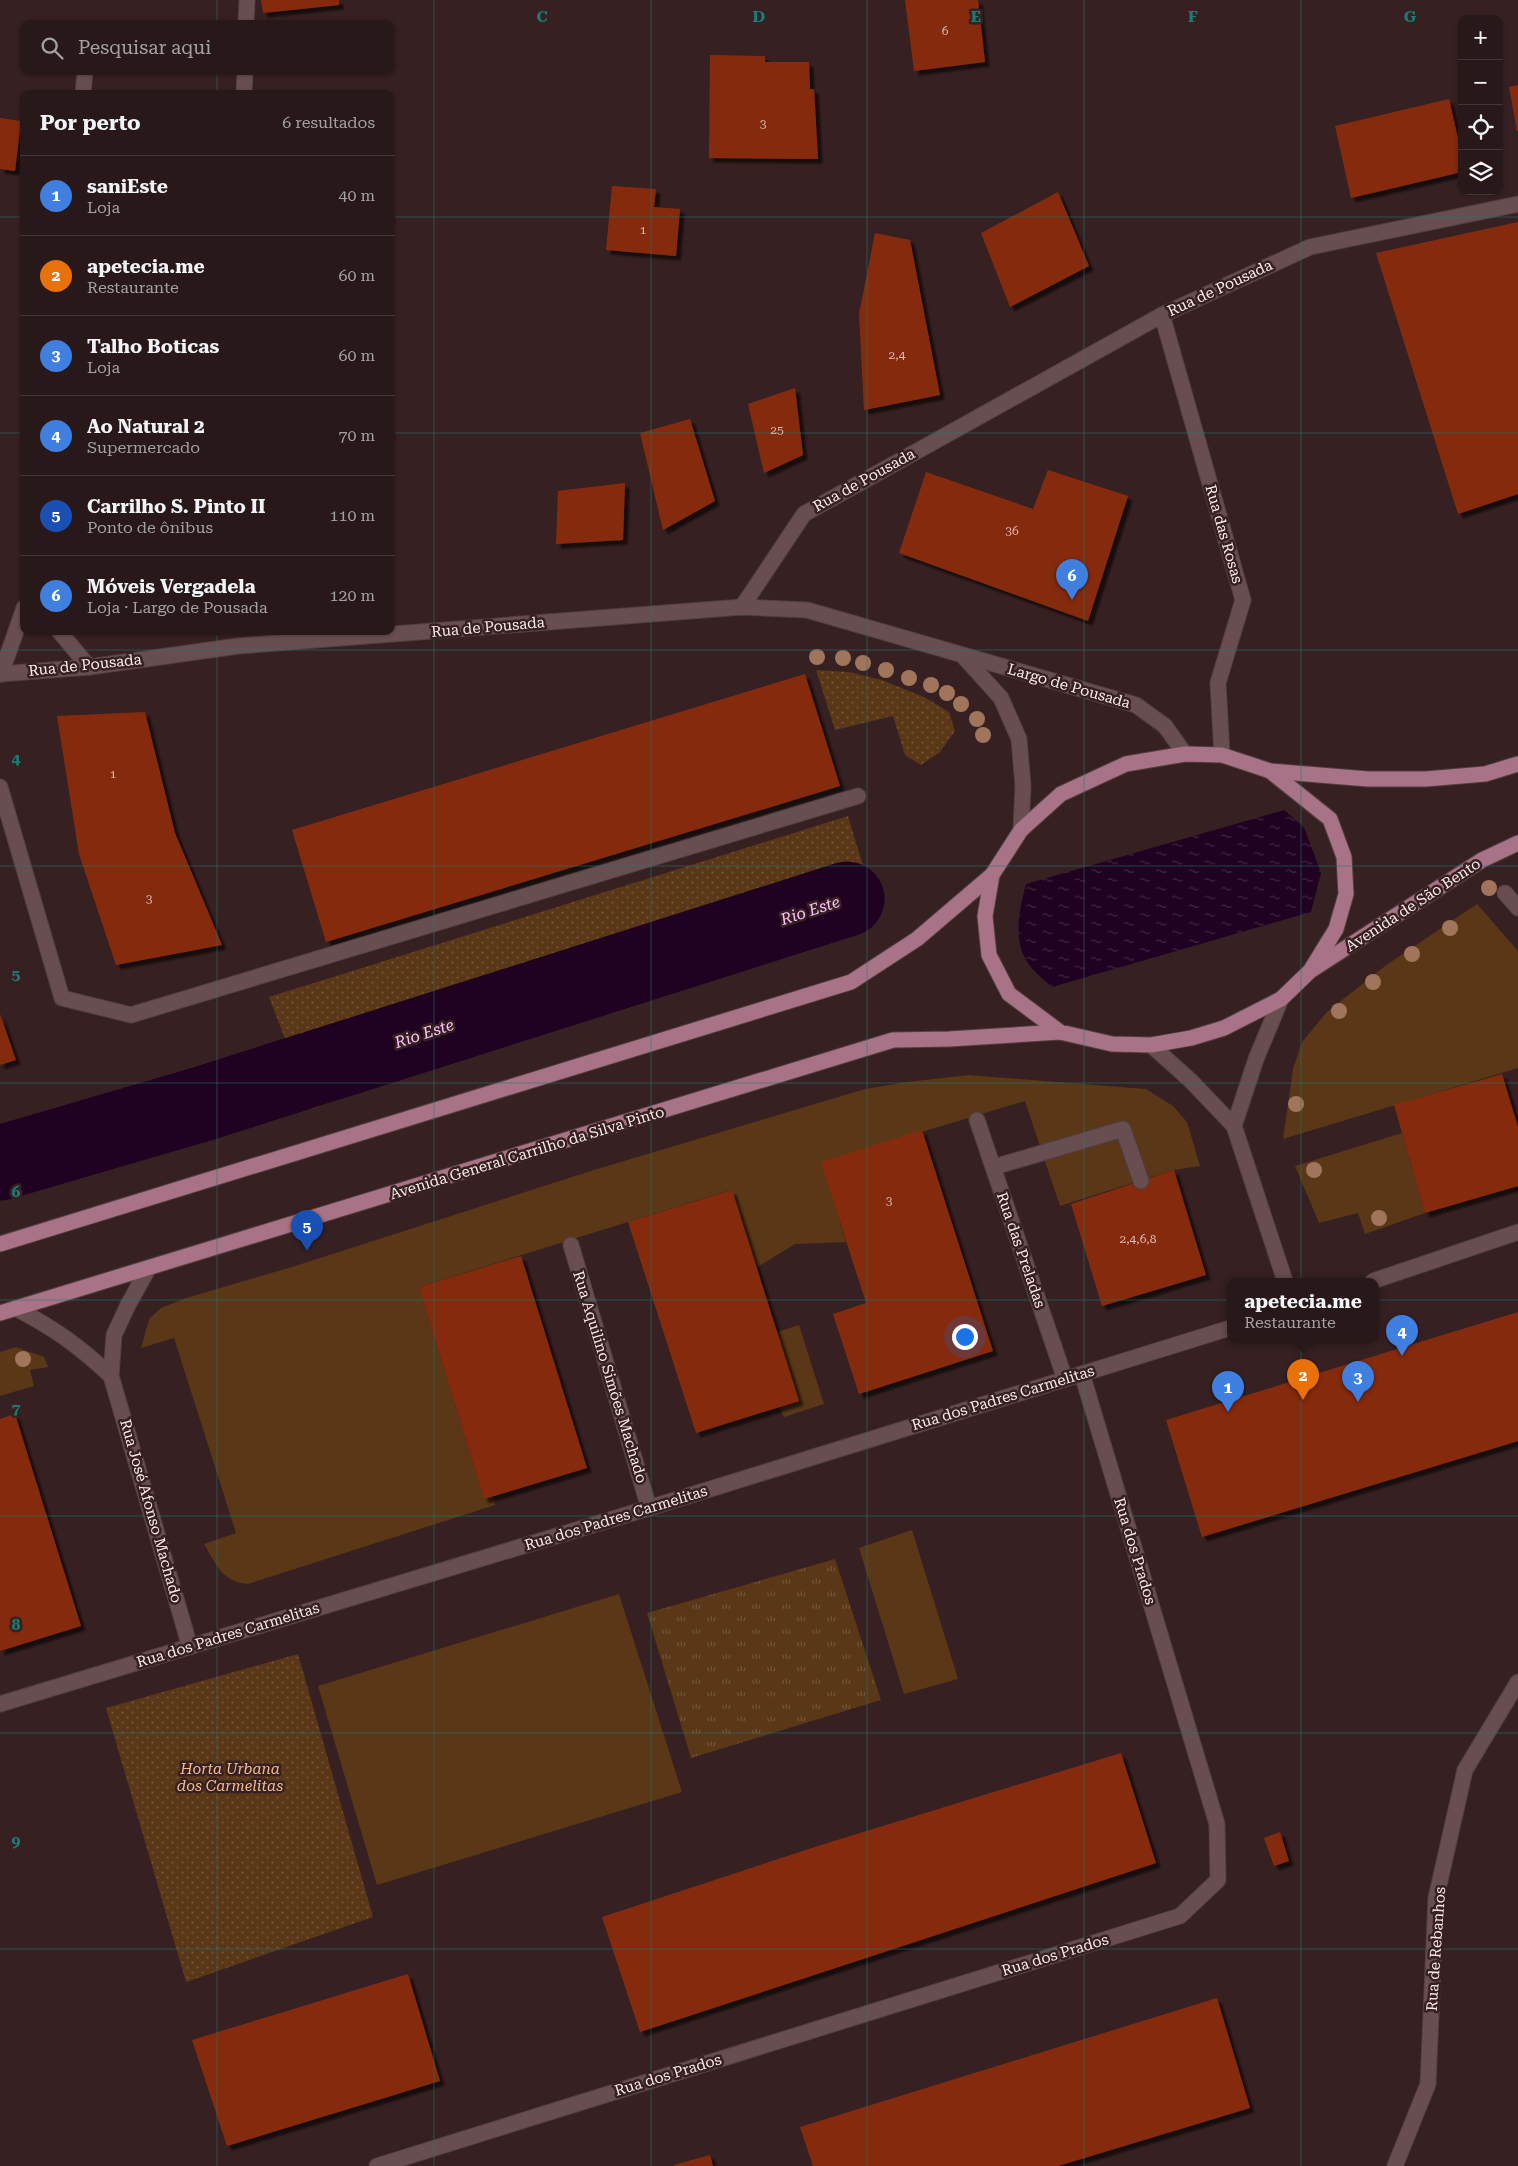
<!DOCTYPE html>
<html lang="pt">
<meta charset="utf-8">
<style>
:root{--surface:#28181a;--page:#302123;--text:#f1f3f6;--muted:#a5a0a2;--line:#443739;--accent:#8bce47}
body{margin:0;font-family:"Roboto Serif",serif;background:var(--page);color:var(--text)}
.controls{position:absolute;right:15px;top:15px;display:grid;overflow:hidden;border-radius:10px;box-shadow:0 1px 4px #0004}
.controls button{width:45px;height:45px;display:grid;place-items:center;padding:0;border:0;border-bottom:1px solid var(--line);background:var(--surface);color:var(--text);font:25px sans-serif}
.you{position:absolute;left:964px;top:1336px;width:18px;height:18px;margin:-12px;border:4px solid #fff;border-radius:50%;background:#1a73e8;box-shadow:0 0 0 8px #1a73e833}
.badge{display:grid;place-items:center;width:32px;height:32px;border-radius:50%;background:var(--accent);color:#fff;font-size:16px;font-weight:700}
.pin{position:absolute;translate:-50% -41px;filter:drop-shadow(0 1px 2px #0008)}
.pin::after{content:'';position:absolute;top:26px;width:18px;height:15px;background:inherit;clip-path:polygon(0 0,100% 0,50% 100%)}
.popup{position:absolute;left:1227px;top:1278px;width:152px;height:65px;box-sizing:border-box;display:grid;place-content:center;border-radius:10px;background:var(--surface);filter:drop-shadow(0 1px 4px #0005);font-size:16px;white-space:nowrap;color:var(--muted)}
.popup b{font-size:19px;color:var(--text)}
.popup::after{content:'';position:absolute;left:50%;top:100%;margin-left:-10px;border:10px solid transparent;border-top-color:var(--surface)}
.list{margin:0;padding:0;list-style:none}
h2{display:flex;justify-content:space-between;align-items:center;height:65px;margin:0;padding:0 20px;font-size:21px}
h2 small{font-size:16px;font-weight:400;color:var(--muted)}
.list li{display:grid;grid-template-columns:32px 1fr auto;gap:15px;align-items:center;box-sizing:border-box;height:80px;padding:0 20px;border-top:1px solid var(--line)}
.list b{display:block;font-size:19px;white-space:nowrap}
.list p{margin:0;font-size:16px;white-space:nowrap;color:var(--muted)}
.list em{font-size:16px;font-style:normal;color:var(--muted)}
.icon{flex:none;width:28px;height:28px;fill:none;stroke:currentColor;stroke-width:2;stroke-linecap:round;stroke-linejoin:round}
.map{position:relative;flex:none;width:1518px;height:2166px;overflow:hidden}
.search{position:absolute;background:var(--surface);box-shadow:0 1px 4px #0004;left:20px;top:20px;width:375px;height:55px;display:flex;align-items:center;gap:12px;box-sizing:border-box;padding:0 18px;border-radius:10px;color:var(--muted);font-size:19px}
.panel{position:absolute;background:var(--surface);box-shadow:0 1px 4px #0004;left:20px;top:90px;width:375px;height:545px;border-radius:10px}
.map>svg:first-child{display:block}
.grass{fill:#593717}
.park{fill:url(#park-tufts)}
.garden{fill:url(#garden-dots)}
.water{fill:url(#water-ripples)}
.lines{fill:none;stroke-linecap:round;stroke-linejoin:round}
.river{stroke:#200121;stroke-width:75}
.building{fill:#852c0e;filter:url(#shadow)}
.minor-casing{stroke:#523f41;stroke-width:17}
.major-casing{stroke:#523f41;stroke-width:17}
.minor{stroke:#684e50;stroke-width:15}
.major{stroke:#a87387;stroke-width:15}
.tree{fill:#a0755b}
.grid{fill:none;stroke:#1b7c74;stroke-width:1;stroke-opacity:0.55}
.labels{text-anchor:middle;stroke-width:5;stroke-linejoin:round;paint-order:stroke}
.number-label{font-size:12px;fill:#ddbab4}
.street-label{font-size:15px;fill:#faeaeb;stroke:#362022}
.park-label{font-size:15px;font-style:italic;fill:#f6bb89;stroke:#362022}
.water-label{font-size:16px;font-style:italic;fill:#fac3fa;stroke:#362022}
.grid-label{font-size:16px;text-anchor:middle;font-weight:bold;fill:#1b7c74;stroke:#362022;stroke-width:5;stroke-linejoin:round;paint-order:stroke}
</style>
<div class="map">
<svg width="1518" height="2166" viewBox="0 0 1518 2166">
<defs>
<pattern id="park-tufts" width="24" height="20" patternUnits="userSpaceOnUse" patternTransform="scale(1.25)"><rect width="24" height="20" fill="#593717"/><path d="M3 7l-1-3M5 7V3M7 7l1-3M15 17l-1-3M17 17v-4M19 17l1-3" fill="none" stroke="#725439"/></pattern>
<pattern id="garden-dots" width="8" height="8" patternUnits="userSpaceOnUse" patternTransform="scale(1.25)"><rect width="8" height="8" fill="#593717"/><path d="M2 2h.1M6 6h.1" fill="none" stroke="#725439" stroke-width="1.8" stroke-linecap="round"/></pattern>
<pattern id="water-ripples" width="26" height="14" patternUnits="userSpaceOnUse" patternTransform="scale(1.25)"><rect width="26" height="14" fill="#200121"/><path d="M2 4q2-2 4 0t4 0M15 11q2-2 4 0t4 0" fill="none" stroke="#412641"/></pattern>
<filter id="shadow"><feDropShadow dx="4.5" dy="4.5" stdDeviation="1" flood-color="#0009"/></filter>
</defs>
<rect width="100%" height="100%" fill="#362022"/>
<!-- grass -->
<g class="grass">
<polygon points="1477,904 1518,951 1518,1068 1283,1139 1293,1069 1302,1042 1327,1012 1385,966"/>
<path d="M 969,1075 L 1146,1089 L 1173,1106 L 1187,1122 L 1200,1166 L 1174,1170 L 1060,1206 L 1025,1101 L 822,1162 L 846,1242 L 795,1244 L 756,1268 L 731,1190 L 419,1287 L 484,1499 L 493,1496 L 495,1505 L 248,1584 C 222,1582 216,1564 204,1544 L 236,1533 L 174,1338 L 141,1348 L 149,1319 L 161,1308 L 186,1298 L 292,1267 L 597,1169 L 865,1089 L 907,1082 Z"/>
<polygon points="1402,1133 1425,1213 1365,1234 1358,1213 1319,1223 1295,1166"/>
<polygon points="799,1325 824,1404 784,1417 779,1407 798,1401 777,1332"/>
<polygon points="16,1347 44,1357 48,1367 30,1370 34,1386 0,1396 0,1352"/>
<polygon points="912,1530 958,1679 904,1694 859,1548"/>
<polygon points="619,1594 682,1792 377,1885 318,1686"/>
</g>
<!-- park -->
<polygon class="park" points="835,1559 881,1700 691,1758 647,1613"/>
<!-- garden -->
<g class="garden">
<polygon points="816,670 849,672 882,680 924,697 949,712 955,731 940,752 921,765 905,755 893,716 835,730"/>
<polygon points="848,816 876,909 312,1109 269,997"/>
<polygon points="298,1654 373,1917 186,1982 106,1708"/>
</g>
<!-- water -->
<path class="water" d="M 1284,810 L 1304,827 L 1321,873 L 1311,912 L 1052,987 C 1043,979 1031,970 1025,958 C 1013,935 1020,908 1026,884 Z"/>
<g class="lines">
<!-- river -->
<polyline class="river" points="0,1163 202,1104 847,899"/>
</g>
<!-- building -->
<g class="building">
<polygon points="261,0 339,0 339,5 263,13"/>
<polygon points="905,0 978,0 985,62 914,71"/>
<polygon points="710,55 765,56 765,62 809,62 810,89 814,89 818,159 709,158"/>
<polygon points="1518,85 1518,131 1517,131 1509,87"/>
<polygon points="1449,99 1462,156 1462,172 1351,198 1335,126"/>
<polygon points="0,118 21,121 15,171 0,169"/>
<polygon points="612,186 656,189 654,207 680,209 676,256 606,250"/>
<polygon points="1058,192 1089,266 1010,307 981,233"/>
<polygon points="1518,222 1518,494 1458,514 1376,253"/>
<polygon points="875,233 910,240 940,395 864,410 859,314"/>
<polygon points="795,388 803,455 764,473 748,404"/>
<polygon points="690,419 715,501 663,530 640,433"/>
<polygon points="1048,470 1128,496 1088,621 899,553 926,472 1033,509"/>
<polygon points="625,483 623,540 556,544 558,491"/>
<polygon points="805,674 840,786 326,942 292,830"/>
<polygon points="145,712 175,833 222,945 116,965 79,854 57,716"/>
<polygon points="0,1014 16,1060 0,1065"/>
<polygon points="1502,1074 1518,1127 1518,1186 1425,1213 1394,1105"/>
<polygon points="922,1130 993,1351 859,1394 833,1314 866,1303 821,1162"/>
<polygon points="1174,1170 1206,1275 1102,1306 1071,1204"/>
<polygon points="732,1190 799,1401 696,1433 628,1222"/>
<polygon points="521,1256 587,1468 484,1499 419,1287"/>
<polygon points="1518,1312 1518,1441 1202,1537 1166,1420"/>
<polygon points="15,1414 81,1626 0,1651 0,1419"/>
<polygon points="1121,1753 1156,1863 640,2032 602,1917 821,1845"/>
<polygon points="1280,1832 1289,1861 1274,1866 1264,1838"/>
<polygon points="408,1974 440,2081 227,2146 192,2040"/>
<polygon points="1217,1998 1250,2108 1058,2166 813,2166 800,2127"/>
<polygon points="710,2155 713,2166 674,2166 674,2165"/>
</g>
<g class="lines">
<defs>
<g id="minor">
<polyline points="246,24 247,0"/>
<polyline points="83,94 85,71"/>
<polyline points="244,94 245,71"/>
<polyline points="1162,315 1243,600 1218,683 1222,755"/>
<polyline points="742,607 804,514 1162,315 1310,247 1518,204"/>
<polyline points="59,631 89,667"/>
<polyline points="964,657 1001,698 1019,739 1023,786 1021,830"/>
<polyline points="0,674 89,667 238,646 742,607 807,610 1136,705 1165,726 1185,754"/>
<polyline points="1,674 24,608"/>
<polyline points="0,787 62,998 131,1015 858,796"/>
<polyline points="1505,893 1518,908"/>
<polyline points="1151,1045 1191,1081 1234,1126 1285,1281"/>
<polyline points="977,1120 1065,1379"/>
<polyline points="1234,1126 1256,1059 1281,999"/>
<polyline points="994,1167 1123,1129 1141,1181"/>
<polyline points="571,1245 649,1508"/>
<polyline points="148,1269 128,1305 114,1335 111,1376 190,1647"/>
<polyline points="1373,1281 1518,1232"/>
<path d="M 15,1308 C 54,1328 79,1346 111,1376"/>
<polyline points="0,1704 649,1508 1230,1328"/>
<polyline points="377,2166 1180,1916 1218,1880 1217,1824 1082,1374"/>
<polyline points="1395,2166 1428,2084 1436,1898 1465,1770 1518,1682"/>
</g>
<g id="major">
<polyline points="1518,764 1485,774 1426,779 1368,779 1270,771 1222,755 1185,754 1126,764 1061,794 1021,830 992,875 985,916 989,955 1009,994 1060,1032 1112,1044 1151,1045 1191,1038 1224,1028 1281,999 1310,971 1482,860 1518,843"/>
<polyline points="1270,771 1330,819 1344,857 1346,894 1336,929 1312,968"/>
<polyline points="0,1244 851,982 917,939 992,875"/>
<polyline points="0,1313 893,1040 949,1039 1060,1032"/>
</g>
</defs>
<!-- minor casing -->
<use href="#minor" class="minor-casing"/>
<!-- major casing -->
<use href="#major" class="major-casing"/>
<!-- minor -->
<use href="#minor" class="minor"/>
<!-- major -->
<use href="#major" class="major"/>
</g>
<!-- trees -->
<g class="tree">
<circle cx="817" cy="657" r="8"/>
<circle cx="843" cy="658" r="8"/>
<circle cx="863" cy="663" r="8"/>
<circle cx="886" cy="670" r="8"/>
<circle cx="909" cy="678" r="8"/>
<circle cx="931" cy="685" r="8"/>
<circle cx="947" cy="693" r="8"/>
<circle cx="961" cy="704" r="8"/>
<circle cx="977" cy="719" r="8"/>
<circle cx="983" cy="735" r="8"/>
<circle cx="1489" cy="888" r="8"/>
<circle cx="1450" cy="928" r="8"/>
<circle cx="1412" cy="954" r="8"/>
<circle cx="1373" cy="982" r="8"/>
<circle cx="1339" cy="1011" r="8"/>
<circle cx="1296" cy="1104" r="8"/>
<circle cx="1314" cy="1170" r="8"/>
<circle cx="1379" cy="1218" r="8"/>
<circle cx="23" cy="1359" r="8"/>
</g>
<!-- grid -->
<path class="grid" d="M 217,0 L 217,24M 434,0 L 434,2166M 651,0 L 651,2166M 867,0 L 867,2166M 1084,0 L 1084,2166M 1301,0 L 1301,2166M 217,71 L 217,94M 0,217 L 24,217M 391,217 L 1518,217M 0,433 L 24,433M 391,433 L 1518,433M 217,631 L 217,2166M 0,650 L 1518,650M 0,866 L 1518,866M 0,1083 L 1518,1083M 0,1300 L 1518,1300M 0,1516 L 1518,1516M 0,1733 L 1518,1733M 0,1949 L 1518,1949"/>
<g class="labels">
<!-- number labels -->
<g class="number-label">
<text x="945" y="35">6</text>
<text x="763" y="128">3</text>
<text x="643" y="234">1</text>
<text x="897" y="359">2,4</text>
<text x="777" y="434">25</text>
<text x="1012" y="535">36</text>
<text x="113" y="778">1</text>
<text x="149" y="903">3</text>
<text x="889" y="1205">3</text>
<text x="1138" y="1243">2,4,6,8</text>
</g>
<!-- street labels -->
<g class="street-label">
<text transform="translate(1220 288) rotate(-25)" y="5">Rua de Pousada</text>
<text transform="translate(864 480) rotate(-29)" y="5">Rua de Pousada</text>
<text transform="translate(1224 534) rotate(74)" y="5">Rua das Rosas</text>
<text transform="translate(488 627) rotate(-5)" y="5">Rua de Pousada</text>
<text transform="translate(85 665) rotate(-6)" y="5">Rua de Pousada</text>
<text transform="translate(1069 686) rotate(16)" y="5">Largo de Pousada</text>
<text transform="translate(1413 905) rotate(-33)" y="5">Avenida de São Bento</text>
<text transform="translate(527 1153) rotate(-17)" y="5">Avenida General Carrilho da Silva Pinto</text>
<text transform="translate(1021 1250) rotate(71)" y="5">Rua das Preladas</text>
<text transform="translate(610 1377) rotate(73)" y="5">Rua Aquilino Simões Machado</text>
<text transform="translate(1003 1398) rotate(-17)" y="5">Rua dos Padres Carmelitas</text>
<text transform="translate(151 1511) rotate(74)" y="5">Rua José Afonso Machado</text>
<text transform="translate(616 1518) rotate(-17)" y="5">Rua dos Padres Carmelitas</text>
<text transform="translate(1135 1551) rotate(73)" y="5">Rua dos Prados</text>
<text transform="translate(228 1635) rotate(-17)" y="5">Rua dos Padres Carmelitas</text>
<text transform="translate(1436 1949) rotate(-86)" y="5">Rua de Rebanhos</text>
<text transform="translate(1055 1955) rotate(-17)" y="5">Rua dos Prados</text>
<text transform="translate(668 2075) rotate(-17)" y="5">Rua dos Prados</text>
</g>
<!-- park labels -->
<g class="park-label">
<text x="230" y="1774">Horta Urbana<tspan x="230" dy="17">dos Carmelitas</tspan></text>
</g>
<!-- water labels -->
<g class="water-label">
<text transform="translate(810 910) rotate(-18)" y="6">Rio Este</text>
<text transform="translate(424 1033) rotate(-18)" y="6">Rio Este</text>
</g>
</g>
<g class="grid-label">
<text x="542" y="22">C</text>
<text x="759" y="22">D</text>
<text x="976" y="22">E</text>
<text x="1193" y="22">F</text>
<text x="1410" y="22">G</text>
<text x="16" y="764">4</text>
<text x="16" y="980">5</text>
<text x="16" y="1197">6</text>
<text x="16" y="1414">7</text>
<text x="16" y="1630">8</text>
<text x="16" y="1847">9</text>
</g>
</svg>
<div class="controls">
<button>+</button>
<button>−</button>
<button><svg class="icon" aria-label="locate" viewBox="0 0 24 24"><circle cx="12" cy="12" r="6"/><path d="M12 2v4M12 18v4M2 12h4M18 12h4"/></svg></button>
<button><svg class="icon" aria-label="layers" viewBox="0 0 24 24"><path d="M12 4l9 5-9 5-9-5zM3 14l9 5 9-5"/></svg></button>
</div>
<div class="you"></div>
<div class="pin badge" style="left:1228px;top:1412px;background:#3f7fe0">1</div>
<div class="pin badge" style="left:1303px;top:1400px;background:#e8710a">2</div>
<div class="popup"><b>apetecia.me</b>Restaurante</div>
<div class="pin badge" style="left:1358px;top:1402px;background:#3f7fe0">3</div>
<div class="pin badge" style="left:1402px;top:1356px;background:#3f7fe0">4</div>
<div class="pin badge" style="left:307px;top:1251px;background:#1a4fb4">5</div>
<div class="pin badge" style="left:1072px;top:600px;background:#3f7fe0">6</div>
<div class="search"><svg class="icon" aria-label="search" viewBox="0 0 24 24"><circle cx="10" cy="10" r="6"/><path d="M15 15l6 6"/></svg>Pesquisar aqui</div>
<section class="panel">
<h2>Por perto<small>6 resultados</small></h2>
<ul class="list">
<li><span class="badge" style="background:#3f7fe0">1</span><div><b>saniEste</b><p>Loja</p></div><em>40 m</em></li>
<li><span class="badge" style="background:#e8710a">2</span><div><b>apetecia.me</b><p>Restaurante</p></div><em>60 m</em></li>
<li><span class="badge" style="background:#3f7fe0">3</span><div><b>Talho Boticas</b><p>Loja</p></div><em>60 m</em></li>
<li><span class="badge" style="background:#3f7fe0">4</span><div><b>Ao Natural 2</b><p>Supermercado</p></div><em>70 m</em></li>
<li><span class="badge" style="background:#1a4fb4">5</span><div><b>Carrilho S. Pinto II</b><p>Ponto de ônibus</p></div><em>110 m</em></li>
<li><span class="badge" style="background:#3f7fe0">6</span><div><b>Móveis Vergadela</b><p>Loja · Largo de Pousada</p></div><em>120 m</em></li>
</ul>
</section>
</div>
